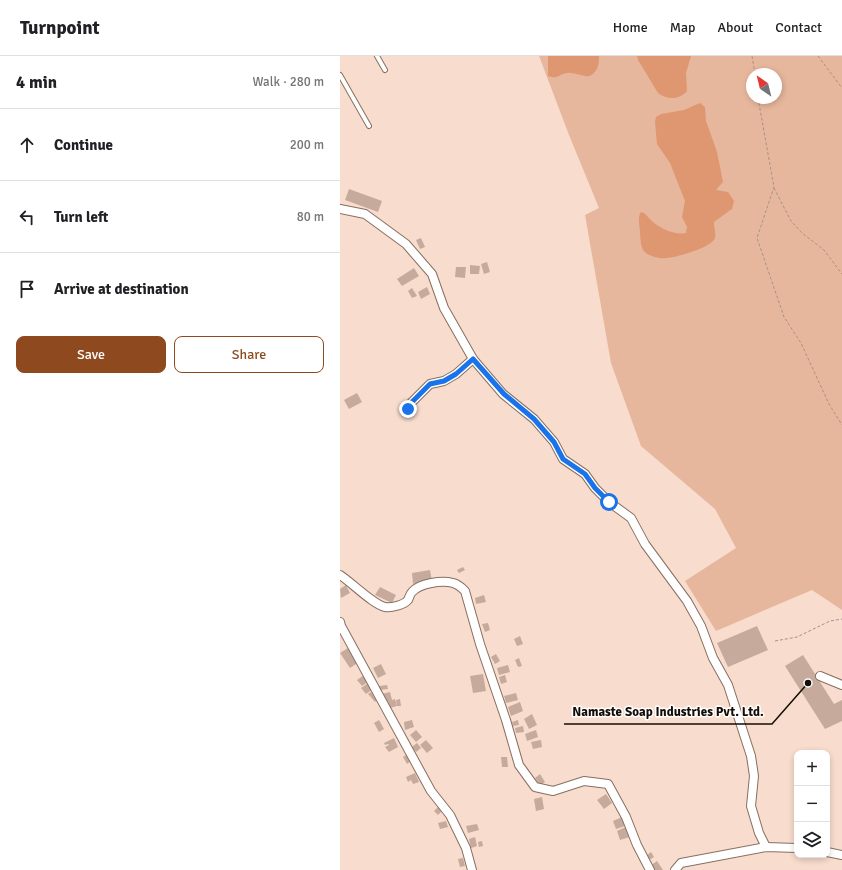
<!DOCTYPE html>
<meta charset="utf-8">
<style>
:root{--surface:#fff;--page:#f2f2f2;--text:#202124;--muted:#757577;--line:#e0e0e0;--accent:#8e4a1e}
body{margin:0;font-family:Signika,sans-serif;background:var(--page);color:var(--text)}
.controls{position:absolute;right:12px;bottom:12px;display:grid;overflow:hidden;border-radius:8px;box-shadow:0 2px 6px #0003}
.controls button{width:36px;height:36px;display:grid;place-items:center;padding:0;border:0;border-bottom:1px solid var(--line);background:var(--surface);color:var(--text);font:20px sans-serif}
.compass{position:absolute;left:406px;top:12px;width:36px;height:36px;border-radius:50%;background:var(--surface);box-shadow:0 2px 6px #0003;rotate:325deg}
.stop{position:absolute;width:12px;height:12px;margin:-9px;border:3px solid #1a73e8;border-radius:50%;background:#fff}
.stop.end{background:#1a73e8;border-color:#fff;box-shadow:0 1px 4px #0008}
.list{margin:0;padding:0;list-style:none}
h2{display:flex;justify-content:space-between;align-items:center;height:52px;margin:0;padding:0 16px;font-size:17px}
h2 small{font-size:13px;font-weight:400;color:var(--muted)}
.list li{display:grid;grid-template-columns:26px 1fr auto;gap:12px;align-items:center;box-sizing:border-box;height:72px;padding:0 16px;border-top:1px solid var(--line)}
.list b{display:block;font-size:15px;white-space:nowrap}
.list em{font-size:13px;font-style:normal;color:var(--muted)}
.actions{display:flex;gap:8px;padding:12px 16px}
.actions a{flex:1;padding:9px 0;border:1px solid var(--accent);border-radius:8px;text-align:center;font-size:14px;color:var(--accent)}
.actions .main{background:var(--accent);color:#fff}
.icon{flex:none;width:22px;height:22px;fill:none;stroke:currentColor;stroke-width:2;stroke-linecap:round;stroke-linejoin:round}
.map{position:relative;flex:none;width:502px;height:814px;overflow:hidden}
header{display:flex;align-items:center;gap:24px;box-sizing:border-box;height:56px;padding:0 20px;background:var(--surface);border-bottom:1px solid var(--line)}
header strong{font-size:19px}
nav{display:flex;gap:22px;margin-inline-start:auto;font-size:14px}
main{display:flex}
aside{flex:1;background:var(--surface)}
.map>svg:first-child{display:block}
.green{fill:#e7b79d;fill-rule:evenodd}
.water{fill:#de9770}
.building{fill:#c6ab9d}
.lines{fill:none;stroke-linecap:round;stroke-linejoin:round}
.lane-casing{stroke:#876f61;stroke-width:6}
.street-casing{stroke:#876f61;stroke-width:10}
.path{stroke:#a79286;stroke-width:1;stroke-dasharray:3 2;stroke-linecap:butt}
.lane{stroke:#fff;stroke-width:4}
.street{stroke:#fff;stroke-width:8}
.route{stroke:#1a73e8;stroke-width:5}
.leader{fill:none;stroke:#150c07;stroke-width:1.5}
.callout-dot{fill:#150c07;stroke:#fff;stroke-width:1.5}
.callout-label{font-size:13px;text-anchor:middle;font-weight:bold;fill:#150c07;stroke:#fff;stroke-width:3;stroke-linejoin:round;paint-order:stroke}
</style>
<header>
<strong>Turnpoint</strong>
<nav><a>Home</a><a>Map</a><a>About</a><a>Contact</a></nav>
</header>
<main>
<aside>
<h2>4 min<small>Walk · 280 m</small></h2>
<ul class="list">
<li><svg class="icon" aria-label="ahead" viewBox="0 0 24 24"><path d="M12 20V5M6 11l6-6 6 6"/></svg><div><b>Continue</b></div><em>200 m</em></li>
<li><svg class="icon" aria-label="left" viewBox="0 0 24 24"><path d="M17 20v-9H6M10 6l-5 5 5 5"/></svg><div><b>Turn left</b></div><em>80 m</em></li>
<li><svg class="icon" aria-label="arrive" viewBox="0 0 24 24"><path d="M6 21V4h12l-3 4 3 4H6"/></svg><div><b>Arrive at destination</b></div></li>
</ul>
<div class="actions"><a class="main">Save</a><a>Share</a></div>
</aside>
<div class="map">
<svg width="502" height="814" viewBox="0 0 502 814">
<rect width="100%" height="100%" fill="#f8dccd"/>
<!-- green -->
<path class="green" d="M 199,0 L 502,0 L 502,554 L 472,534 L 376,575 L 345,525 L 396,492 L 375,453 L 301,390 L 271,307 L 245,159 L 259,152 L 229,79 ZM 412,18 L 436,18 L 436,42 L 412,42 Z"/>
<!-- water -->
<g class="water">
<path d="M 208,0 L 259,0 C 259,9 258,15 250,20 C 242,21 234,16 227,17 C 218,18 218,24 208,20 Z"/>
<path d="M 297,0 L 351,0 L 346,17 L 347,35 C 340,44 327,44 318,37 L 298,4 Z"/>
<path d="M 360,47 L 365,51 L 366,65 L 377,96 L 383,126 L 376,134 L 388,136 L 394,145 L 392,153 L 374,166 C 374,171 376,178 375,182 C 371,192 337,201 327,202 C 322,203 311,201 306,197 C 300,192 301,185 300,177 C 300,170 297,162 301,156 C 307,158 308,162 313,166 C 321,173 335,179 346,177 L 347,171 L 342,161 L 345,145 L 330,107 L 317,88 L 315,66 L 316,61 L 321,58 L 344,54 Z"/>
</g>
<!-- building -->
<g class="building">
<polygon points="9,133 42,145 38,156 5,144"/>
<polygon points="81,182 85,191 80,193 76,184"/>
<polygon points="147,206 150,216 144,218 141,208"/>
<polygon points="130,209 140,210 139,218 130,218"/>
<polygon points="116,211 126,211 125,222 115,221"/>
<polygon points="74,212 79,220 62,230 57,223"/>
<polygon points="87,231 90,238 81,243 78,236"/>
<polygon points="72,232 77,240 72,242 68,235"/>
<polygon points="17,337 22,346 9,353 4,344"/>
<polygon points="123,511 125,514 119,517 117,514"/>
<polygon points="90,514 92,525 73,528 72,517"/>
<polygon points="6,529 10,537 1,542 0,533"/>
<polygon points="40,531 56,539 52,547 35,539"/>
<polygon points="144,539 146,546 136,548 135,542"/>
<polygon points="148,567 150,574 145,576 142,568"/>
<polygon points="417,570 428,594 388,611 377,587"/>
<polygon points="180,580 183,588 177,590 174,583"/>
<polygon points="8,592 19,606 10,612 0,597"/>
<polygon points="156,598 160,605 155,608 151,601"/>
<polygon points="463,599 494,648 502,644 502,665 485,673 445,610"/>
<polygon points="179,602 182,610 178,611 175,604"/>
<polygon points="41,608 46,618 38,622 33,612"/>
<polygon points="168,609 170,616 159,619 157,612"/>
<polygon points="143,618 146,635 133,637 130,620"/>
<polygon points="24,619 29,625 22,630 17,624"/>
<polygon points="165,619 167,626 161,628 159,621"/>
<polygon points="28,627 33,633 26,638 21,632"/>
<polygon points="47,629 48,633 39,634 39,630"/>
<polygon points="31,636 37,644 35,646 28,638"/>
<polygon points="50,636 52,644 55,643 57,650 50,652 48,645 44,646 42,638"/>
<polygon points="176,637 178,644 166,647 164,640"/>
<polygon points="60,643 61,650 57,650 56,644"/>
<polygon points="180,646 183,655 171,660 168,651"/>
<polygon points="192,658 197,669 189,673 184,663"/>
<polygon points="39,664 44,673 39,676 34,667"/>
<polygon points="72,664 74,671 65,674 64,666"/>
<polygon points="178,664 179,669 173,670 172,666"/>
<polygon points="183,670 184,676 176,677 175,672"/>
<polygon points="76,674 82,681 76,686 70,679"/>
<polygon points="196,674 198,681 187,685 185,678"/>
<polygon points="54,682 58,691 49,696 45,691 49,689 48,688 45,689 44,687"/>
<polygon points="86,684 93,692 87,697 80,689"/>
<polygon points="201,684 202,691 193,693 191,686"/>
<polygon points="77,687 81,692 76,696 72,691"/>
<polygon points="66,699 71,705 67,708 63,701"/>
<polygon points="161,701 167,701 168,711 162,711"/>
<polygon points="75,717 79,726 73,728 71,724 68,726 66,721"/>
<polygon points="200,718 205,726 200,729 195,722"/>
<polygon points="266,738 272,747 264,753 257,744"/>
<polygon points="202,741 204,753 196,755 194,743"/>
<polygon points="99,750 103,754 98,759 94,755"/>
<polygon points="282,761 285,770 276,773 273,765"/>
<polygon points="106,765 108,771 100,773 98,767"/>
<polygon points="137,768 139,774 128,777 126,770"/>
<polygon points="286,771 290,781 280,784 277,775"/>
<polygon points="135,781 137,790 131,792 129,783"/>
<polygon points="142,785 143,790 139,791 138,786"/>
<polygon points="311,796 314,801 309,804 306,800"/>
<polygon points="123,802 125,810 120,811 118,803"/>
<polygon points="317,805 323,814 312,814 310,810"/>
</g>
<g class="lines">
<defs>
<g id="lane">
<polyline points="37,0 45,14"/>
<polyline points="0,19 29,70"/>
</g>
<g id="street">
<polyline points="0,153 25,158 66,188 92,218 104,252 133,303 163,338 194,363 214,386 223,403 245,418 255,432 269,446 291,462 305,488 347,545 361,570 373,602 388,629 411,700 414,720 411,750 419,777 426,791"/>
<polyline points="68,353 71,347 90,328 104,325 116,318 133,303"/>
<path d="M 0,519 C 11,526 34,549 45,551 C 51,552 64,549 68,544 C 69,542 70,538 72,536 C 80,527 102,524 113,527 C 118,528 121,531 125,535 L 140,588 L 166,664 L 179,709 L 195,731 L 213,735 L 244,725 L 268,728 L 286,761 L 297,789 L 310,814"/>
<polyline points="0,566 1,570 91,735 110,759 126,792 132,814"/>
<polyline points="480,620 502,629"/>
<polyline points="487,796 502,799"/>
<polyline points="335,814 341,807 426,791 457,792"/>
</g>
</defs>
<!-- lane casing -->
<use href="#lane" class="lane-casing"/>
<!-- street casing -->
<use href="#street" class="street-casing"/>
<!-- path -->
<g class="path">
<polyline points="412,0 415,18"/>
<polyline points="478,0 502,32"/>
<polyline points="418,42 434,131 417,182 444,261 461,287 489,348 502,369"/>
<polyline points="434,132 451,165 462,177 484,194 502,218"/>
<polyline points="435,585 457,581 490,565 502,563"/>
</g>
<!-- lane -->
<use href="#lane" class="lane"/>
<!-- street -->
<use href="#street" class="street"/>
</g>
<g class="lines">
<!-- route -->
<polyline class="route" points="68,353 71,347 90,328 104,325 116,318 133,303 164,338 194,363 214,386 223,403 245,418 255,432 269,446"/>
</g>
<!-- callouts -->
<path class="leader" d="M468 627L432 668H224"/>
<circle class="callout-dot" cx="468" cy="627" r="4"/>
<g class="callout-label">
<text x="328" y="660">Namaste Soap Industries Pvt. Ltd.</text>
</g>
</svg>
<div class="controls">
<button>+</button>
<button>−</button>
<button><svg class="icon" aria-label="layers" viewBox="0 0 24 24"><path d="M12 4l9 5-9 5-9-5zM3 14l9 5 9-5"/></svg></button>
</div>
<svg class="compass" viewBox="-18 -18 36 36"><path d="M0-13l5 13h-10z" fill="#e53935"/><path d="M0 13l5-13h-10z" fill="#757577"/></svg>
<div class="stop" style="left:269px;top:446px"></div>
<div class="stop end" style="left:68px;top:353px"></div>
</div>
</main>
